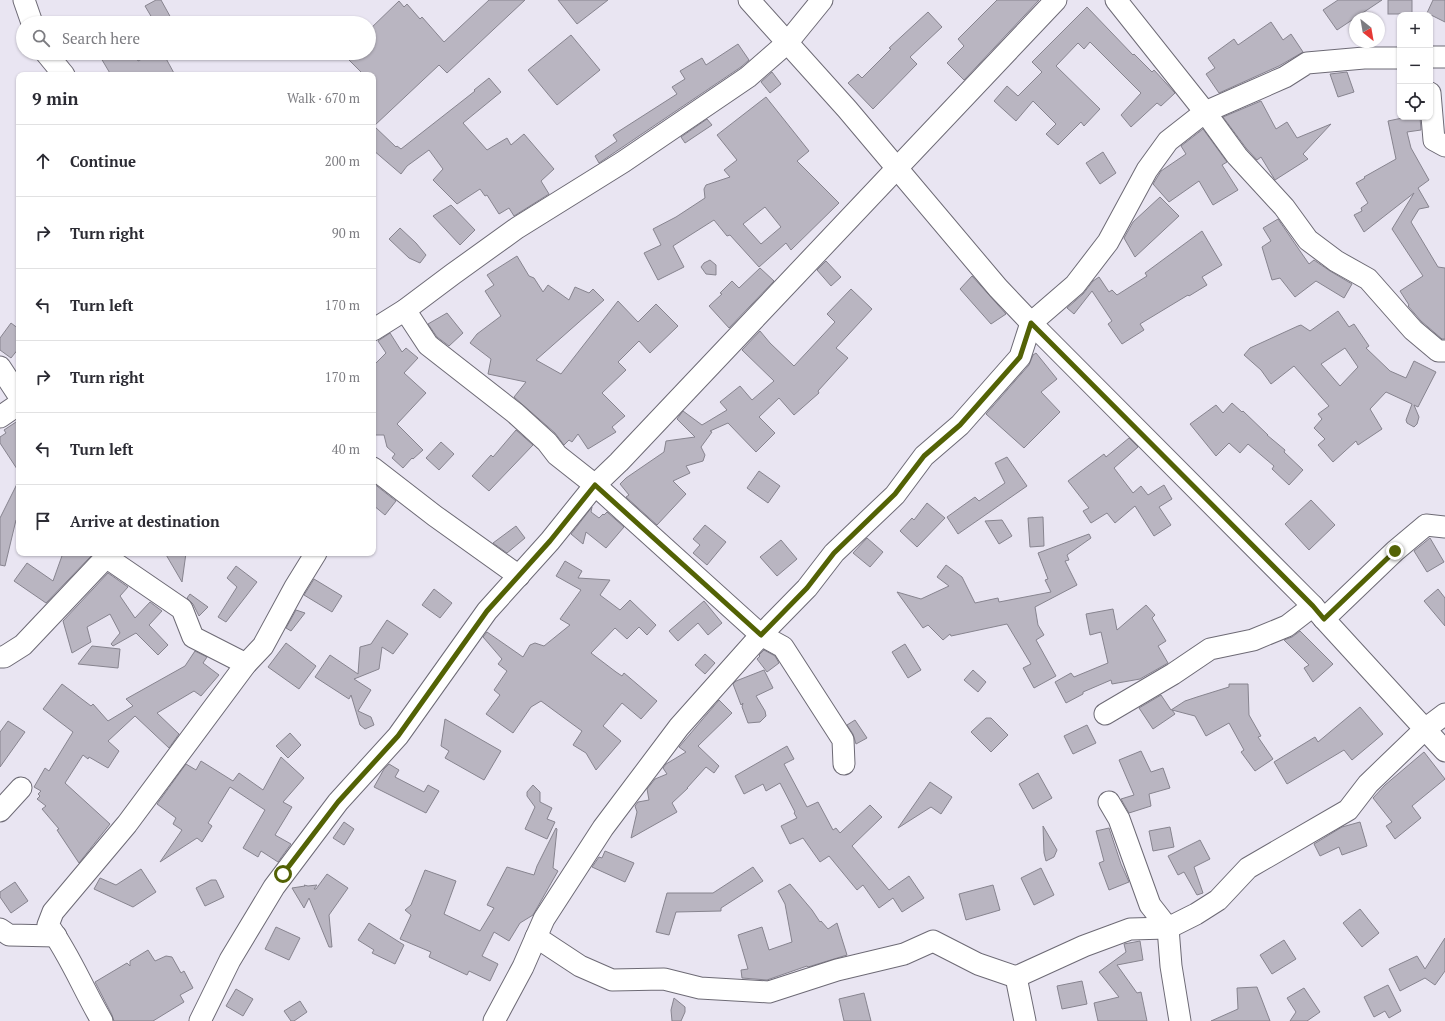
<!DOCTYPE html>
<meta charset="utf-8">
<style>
:root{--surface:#fff;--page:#f2f2f3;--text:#2b2b33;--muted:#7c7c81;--line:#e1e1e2}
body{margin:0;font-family:"PT Serif",serif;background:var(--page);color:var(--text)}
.controls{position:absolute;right:12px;top:12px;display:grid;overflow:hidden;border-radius:8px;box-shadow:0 1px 3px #0004}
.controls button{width:36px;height:36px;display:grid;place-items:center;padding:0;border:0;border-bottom:1px solid var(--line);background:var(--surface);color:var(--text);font:20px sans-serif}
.compass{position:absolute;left:1349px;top:12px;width:36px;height:36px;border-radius:50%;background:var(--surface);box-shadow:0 1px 3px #0004;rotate:149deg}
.stop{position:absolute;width:12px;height:12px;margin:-9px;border:3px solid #536205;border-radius:50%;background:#fff}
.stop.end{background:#536205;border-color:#fff;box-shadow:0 1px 4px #0008}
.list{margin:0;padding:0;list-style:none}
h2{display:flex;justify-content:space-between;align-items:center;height:52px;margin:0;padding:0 16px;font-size:17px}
h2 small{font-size:13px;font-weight:400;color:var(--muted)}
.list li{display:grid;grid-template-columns:26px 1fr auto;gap:12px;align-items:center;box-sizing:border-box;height:72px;padding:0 16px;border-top:1px solid var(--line)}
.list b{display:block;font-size:15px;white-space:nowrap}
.list em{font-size:13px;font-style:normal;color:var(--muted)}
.icon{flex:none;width:22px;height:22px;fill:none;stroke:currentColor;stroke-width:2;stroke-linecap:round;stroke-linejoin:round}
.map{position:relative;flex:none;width:1445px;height:1021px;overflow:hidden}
.search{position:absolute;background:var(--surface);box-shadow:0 1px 3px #0004;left:16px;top:16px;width:360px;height:44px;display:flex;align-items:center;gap:10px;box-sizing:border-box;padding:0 14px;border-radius:22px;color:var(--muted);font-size:15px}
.panel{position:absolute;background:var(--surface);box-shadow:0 1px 3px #0004;left:16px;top:72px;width:360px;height:484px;border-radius:8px}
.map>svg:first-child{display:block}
.building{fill:#b9b5c1;stroke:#87848f;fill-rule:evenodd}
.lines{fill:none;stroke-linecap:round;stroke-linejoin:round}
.minor-casing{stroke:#6d6a75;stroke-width:23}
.minor{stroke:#fff;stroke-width:21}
.route{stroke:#536205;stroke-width:5}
</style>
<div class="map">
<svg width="1445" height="1021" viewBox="0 0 1445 1021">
<rect width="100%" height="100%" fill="#e9e5f2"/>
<!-- building -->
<g class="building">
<polygon points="156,0 161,0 171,18 161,23 155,23 145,6"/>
<polygon points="489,0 525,0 447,73 439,65 374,126 396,147 397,146 401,149 475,91 474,90 489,78 501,92 463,123 487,150 507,138 511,145 524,134 554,169 541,181 549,194 514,216 509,208 499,214 487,195 485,196 480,189 457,204 433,180 443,169 429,150 407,166 401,174 373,150 373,75 364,75 342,53 369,53 369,30 399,1 404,7 407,4 420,19 422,17 444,42"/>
<polygon points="558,0 608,0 577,24"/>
<polygon points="997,0 1039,0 964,80 947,63 964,46 958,39"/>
<polygon points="1338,0 1382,0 1337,30 1323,10"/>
<rect x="1388" y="0" width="24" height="14"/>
<polygon points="1433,0 1445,0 1445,22 1427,13"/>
<polygon points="1087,7 1133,55 1134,54 1152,72 1154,70 1175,93 1161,106 1157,103 1131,127 1121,115 1141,93 1090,42 1084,49 1078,43 1056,66 1100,109 1084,126 1081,122 1058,145 1046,134 1056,124 1033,101 1016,121 994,101 1007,86 1018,96 1042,72 1032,62"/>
<polygon points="928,12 942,27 910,57 917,64 873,109 848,83 858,74 862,78 891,49 889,48"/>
<polygon points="1271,22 1283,40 1291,34 1303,52 1279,66 1219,93 1206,74 1215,68 1208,58 1234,39 1238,45"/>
<polygon points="571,35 600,70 557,105 528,70"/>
<polygon points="738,44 749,60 741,67 599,163 595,156 617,141 613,135 677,94 672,87 685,79 680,71 702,58 706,65"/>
<polygon points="98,53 120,53 123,57 131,53 134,53 138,61 153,53 163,53 175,75 111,75"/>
<polygon points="772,72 781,84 770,93 761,82"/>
<polygon points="1347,72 1354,92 1338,97 1330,74"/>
<path d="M 766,97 L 809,151 L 797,161 L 839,203 L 791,250 L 786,243 L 759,267 L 730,235 L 727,236 L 714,220 L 673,246 L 684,267 L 658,280 L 644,253 L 661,245 L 653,229 L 676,217 L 705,198 L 704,189 L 706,185 L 730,177 L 724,170 L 737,160 L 717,135 ZM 765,207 L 781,227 L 761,244 L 743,224 Z"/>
<polygon points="1261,101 1276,129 1287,122 1297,138 1331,124 1303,154 1308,159 1275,180 1261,157 1257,160 1246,148 1223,117"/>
<polygon points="1407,117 1420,117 1421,130 1407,132 1411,148 1429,180 1418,188 1429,207 1419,209 1411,222 1438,267 1445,268 1445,339 1442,339 1421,321 1408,306 1409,305 1400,291 1423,276 1392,229 1414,193 1364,232 1354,215 1362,211 1361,208 1368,203 1356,183 1365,178 1364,177 1396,159 1388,121"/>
<polygon points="707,119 712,125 685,143 681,137"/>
<polygon points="1203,129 1227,162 1222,165 1238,190 1213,205 1199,181 1169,202 1153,184 1161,171 1186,154 1181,146"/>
<polygon points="1103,152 1116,173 1100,184 1086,163"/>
<polygon points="1160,197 1179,216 1135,257 1124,238 1133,222"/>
<polygon points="451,205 475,230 460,245 433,216"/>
<polygon points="1278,219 1309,264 1314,260 1330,271 1352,284 1344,298 1316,281 1295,297 1280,278 1272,280 1262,247 1271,241 1263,228"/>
<polygon points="400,228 416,243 426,255 420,263 409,258 389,239"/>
<polygon points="1202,231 1222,265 1202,277 1207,285 1189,296 1188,295 1140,324 1144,330 1122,344 1108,324 1112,321 1092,291 1074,314 1067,308 1083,294 1093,281 1099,277 1109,292 1112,290 1117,295 1147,276 1145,273"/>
<polygon points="517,256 529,276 534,278 543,292 548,285 569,300 575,287 589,293 593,289 604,300 536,360 561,374 618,301 638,322 656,304 678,326 650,353 639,341 618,362 626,370 602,393 625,416 612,427 616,432 588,449 578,434 572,442 569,440 564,445 555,433 514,397 526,382 488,374 491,359 470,343 477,334 501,316 485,291 494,285 487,275"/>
<polygon points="710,260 716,265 716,275 706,274 701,267 704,263"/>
<polygon points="826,261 841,277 831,286 817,270"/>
<polygon points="760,268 774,281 729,328 709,306 722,294 720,293 732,281 739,288"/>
<polygon points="972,276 1006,314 991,324 960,289"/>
<polygon points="851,289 872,309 836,348 848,358 818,391 819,393 794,415 779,398 759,417 775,433 756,452 728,423 710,431 712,432 701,447 705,455 703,461 686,466 690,473 673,481 686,494 657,525 626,497 629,495 620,484 626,478 664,452 666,441 695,437 677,419 683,411 702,425 727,410 720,402 740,386 752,400 774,381 742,350 760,331 770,343 794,366 835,322 827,314"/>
<path d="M 1338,311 L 1349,327 L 1354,324 L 1369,346 L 1366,348 L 1390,371 L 1406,378 L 1414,361 L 1436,372 L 1418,407 L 1414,405 L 1419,417 L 1417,424 L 1414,427 L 1407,423 L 1406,420 L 1412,404 L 1386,392 L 1370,409 L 1382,429 L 1358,445 L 1356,441 L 1333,462 L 1318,445 L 1325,439 L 1314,428 L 1322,419 L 1318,414 L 1329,406 L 1294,366 L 1271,384 L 1261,370 L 1244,355 L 1250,348 L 1298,326 L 1301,325 L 1310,331 ZM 1345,348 L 1358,367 L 1340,386 L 1321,364 Z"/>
<polygon points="447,313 463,333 449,346 437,337 428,324"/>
<polygon points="11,323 19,329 19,348 11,358 0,350 0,338"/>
<polygon points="390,333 402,352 406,348 418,358 404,373 426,393 397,424 423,450 413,459 412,458 403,468 392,458 395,454 387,447 384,435 373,435 373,366 386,353 378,341"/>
<polygon points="1036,353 1057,379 1041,392 1060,412 1024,448 986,414 1029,365 1033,355"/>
<polygon points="1232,403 1242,412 1243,411 1268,435 1267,435 1285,450 1284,452 1303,470 1289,485 1272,469 1274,466 1248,444 1240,453 1229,443 1216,456 1190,424 1216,405 1223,413"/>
<polygon points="19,420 19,472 0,443 0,437 6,433 4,430"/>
<polygon points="516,430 533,445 489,491 472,476 491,455 493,457"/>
<polygon points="1129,438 1138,447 1114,468 1133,493 1141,486 1148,495 1164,485 1172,499 1159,507 1171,525 1154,536 1135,506 1115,523 1107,513 1091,523 1083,511 1089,508 1068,481 1104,454 1106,457"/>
<polygon points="441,442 454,454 439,470 426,458"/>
<polygon points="1007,457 1027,486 958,534 947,517 975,497 979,501 1005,483 995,463"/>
<polygon points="759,471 780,486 768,503 747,488"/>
<polygon points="19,480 19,522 16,520 5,566 0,565 0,518"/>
<polygon points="373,483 396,501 385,515 373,505"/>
<polygon points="1311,500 1335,525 1309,550 1285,524"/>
<polygon points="927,503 945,518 917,547 900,531 912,518 914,520"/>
<polygon points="592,507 591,512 599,518 603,514 604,515 607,512 624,527 606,548 586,532 583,544 571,534"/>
<polygon points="1043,517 1044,546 1030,547 1028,518"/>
<polygon points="1002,520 1012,536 999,544 985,521"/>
<polygon points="705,525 726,542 707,565 693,553 700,545 693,539"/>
<polygon points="516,526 525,538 507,553 493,543"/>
<polygon points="1089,534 1091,538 1067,555 1069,560 1065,561 1077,585 1035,607 1038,625 1044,635 1036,640 1056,676 1034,688 1023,668 1031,664 1007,624 951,636 950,634 943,640 928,625 923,628 897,592 921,599 949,586 937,577 946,565 962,577 975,603 998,598 999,602 1051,592 1045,580 1048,579 1038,553"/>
<polygon points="867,538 883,552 870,567 853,553"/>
<polygon points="1430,538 1444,562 1427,572 1414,551"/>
<polygon points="781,540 797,559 777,576 760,557"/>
<polygon points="63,553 87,553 91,556 46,603 14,581 27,563 53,581"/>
<polygon points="165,553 186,553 182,582"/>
<polygon points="565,561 582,571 578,578 610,580 600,595 620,610 630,600 656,625 647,635 639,627 627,639 615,628 591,653 616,672 622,676 624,673 657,701 641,719 622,703 603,726 621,741 596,770 586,753 573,745 582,731 541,701 531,707 513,733 486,714 500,695 494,690 507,671 498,664 502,659 483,637 487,632 523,657 530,645 535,643 544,646 570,625 560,619 581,590 556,576"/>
<polygon points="236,566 257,582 226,622 218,617 237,587 227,578"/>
<polygon points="108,573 128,587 120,596 135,618 150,602 162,611 149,625 168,645 158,655 136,633 113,646 111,644 120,633 110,614 87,627 91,642 72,653 63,621"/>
<polygon points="314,579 342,596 332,612 304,595"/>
<polygon points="434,589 452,603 440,618 422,605"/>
<polygon points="1438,589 1445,598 1445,626 1424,601"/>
<polygon points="190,594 208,607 199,616 193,604 187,598"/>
<polygon points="704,601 722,623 708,635 698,623 678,641 669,631"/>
<polygon points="1146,605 1155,615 1152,618 1166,641 1158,646 1168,663 1140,679 1112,684 1111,680 1083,692 1083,694 1066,703 1055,682 1071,673 1074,677 1108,663 1101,632 1090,635 1086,614 1113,609 1117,630"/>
<polygon points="296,610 305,613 291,631 286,628"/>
<polygon points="387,620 408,634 393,654 382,647 379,669 354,679 371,690 358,711 371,717 374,725 365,729 360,725 351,695 349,699 315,677 330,655 358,674 360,647 371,644"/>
<polygon points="1300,631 1333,664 1313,682 1304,668 1309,665 1284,640 1292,637"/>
<polygon points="286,643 316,666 299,689 268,667"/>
<polygon points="905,644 921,670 908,678 892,652"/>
<polygon points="92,646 120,649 118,668 78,664"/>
<polygon points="764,650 775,656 779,663 767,672 757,659 760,656 759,655"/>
<polygon points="195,651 207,657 203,663 219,675 201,696 194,691 157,713 179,734 169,748 135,716 108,741 119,751 108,768 89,757 88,759 83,755 65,783 110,824 79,863 57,830 59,829 42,809 46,806 37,799 40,796 38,794 41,791 34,787 45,768 49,771 73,732 43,709 62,684 91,706 93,704 108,721 133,706 126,699 185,666"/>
<polygon points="705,654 715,663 705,674 695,665"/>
<polygon points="764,670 773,688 756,696 765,711 766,716 760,722 748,723 742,707 743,703 741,705 733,684 736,681"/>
<polygon points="973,670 986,682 978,692 964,680"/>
<polygon points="1229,684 1248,684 1249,715 1261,736 1258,737 1273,759 1255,771 1241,752 1244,750 1229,723 1206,736 1195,716 1172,710 1175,714 1153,729 1139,708 1161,695 1171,710 1185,701 1197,697 1229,687"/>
<polygon points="719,700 732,713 698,746 719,766 714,773 706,767 687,788 688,788 672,803 677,812 631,838 637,812 635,806 638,802 649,800 647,789 655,779 667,774 663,768 666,764 686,752 679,747"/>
<polygon points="1360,707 1383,734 1352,760 1344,750 1287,784 1274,762 1315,737 1318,742"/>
<polygon points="986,718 991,718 1008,735 991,752 971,732"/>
<polygon points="445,719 501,751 484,780 445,758 449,751 441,746"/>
<polygon points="855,720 867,738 856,744 853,734 847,725"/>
<polygon points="8,721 25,732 0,767 0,732"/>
<polygon points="1087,725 1096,743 1073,754 1064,736"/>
<polygon points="290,733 301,745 288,758 276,746"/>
<polygon points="787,746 794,759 784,764 807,807 818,802 833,830 836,828 840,833 870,805 882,817 852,846 889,890 909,876 924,898 902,912 893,898 879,908 863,885 857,890 829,856 820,862 803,838 790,844 781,826 797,818 794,813 795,812 780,783 766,791 763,784 744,794 735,776"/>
<polygon points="1141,751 1151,772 1163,768 1170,788 1149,794 1151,806 1129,813 1121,799 1134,795 1119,760"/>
<polygon points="1424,752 1445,779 1412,806 1421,818 1395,839 1386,826 1392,822 1373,798 1385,785"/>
<polygon points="281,757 304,778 283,802 292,807 275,835 291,844 278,862 261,851 258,857 243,848 265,810 230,787 208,823 212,826 202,842 197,838 160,862 182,830 173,824 176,818 157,804 186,764 196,770 201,761 233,781 239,773 263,790"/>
<polygon points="389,764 399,770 395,777 424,792 428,785 439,791 426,813 374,787 384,769"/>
<polygon points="1038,773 1052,798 1033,809 1019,784"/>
<polygon points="930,782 952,797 941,814 931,807 898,828"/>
<polygon points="533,785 540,792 540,802 552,808 547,819 555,822 547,839 525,829 535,807 527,796 527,792"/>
<polygon points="344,822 354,829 344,845 333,838"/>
<polygon points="1360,822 1367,846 1342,855 1339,847 1320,856 1314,844 1342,827"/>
<polygon points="1043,826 1057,850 1054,857 1046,861 1044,853"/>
<polygon points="1170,827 1174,847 1153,851 1149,831"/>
<polygon points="556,828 557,829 553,868 558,871 533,915 520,923 509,941 494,932 482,956 498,964 490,981 469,971 467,975 429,957 431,952 400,939 411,915 405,910 411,905 425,870 456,881 444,914 480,931 494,908 487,905 507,867 534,875 537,866"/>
<polygon points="1109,828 1121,864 1129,882 1109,890 1099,863 1104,861 1096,831"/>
<polygon points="1200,840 1210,859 1194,867 1203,893 1197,895 1184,872 1178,875 1168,856"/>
<polygon points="605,851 634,863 625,882 592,867 599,857 602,858"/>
<polygon points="753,867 763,881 721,908 721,911 676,912 669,935 656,932 667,893 713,893"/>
<polygon points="1041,868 1054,895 1034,905 1021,878"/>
<polygon points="141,869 156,892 133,907 94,889 100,878 116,885"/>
<polygon points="327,874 348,888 329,915 332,947 329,947 309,898 304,908 292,888 305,886 304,885 308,886 317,885 314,889 316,889"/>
<polygon points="211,880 216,880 224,897 205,906 196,888"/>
<polygon points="15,882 28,901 11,913 0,897 0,892"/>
<polygon points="790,884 812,910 820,922 821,921 828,929 837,923 847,955 808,967 807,966 767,980 742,978 741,970 748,969 738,935 762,927 769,950 792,942 785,904 778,891"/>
<polygon points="993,885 1000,910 966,920 959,894"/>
<polygon points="1360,909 1379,933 1362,947 1343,923"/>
<polygon points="369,923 404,945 395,964 372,953 374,950 358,940"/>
<polygon points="276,927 300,938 289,960 265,949"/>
<polygon points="1445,938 1445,971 1435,985 1425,978 1400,991 1389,969 1417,956 1425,969"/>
<polygon points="1284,940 1296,959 1272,974 1260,955"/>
<polygon points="1140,941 1143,960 1117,965 1137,993 1141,992 1147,1021 1098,1021 1094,1003 1119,997 1099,972 1126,952 1124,944"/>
<polygon points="148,950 155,961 166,956 172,957 181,973 184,971 193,988 180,995 184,1002 153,1021 114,1021 112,1015 95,982 127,963 130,966 130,961"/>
<polygon points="1082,981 1087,1004 1062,1009 1057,986"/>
<polygon points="1388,985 1401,1011 1389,1018 1385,1011 1374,1017 1364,997"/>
<polygon points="1257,987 1270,1021 1211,1021 1238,1009 1237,988"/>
<polygon points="1304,988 1320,1012 1307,1021 1290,1021 1296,1012 1287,998"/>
<polygon points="236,989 253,999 243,1016 226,1006"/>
<polygon points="864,993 871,1021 844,1021 839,999"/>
<polygon points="674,998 685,1007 685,1012 681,1021 672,1021 671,1010"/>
<polygon points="300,1001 307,1012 294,1021 291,1021 284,1011"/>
</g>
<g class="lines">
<defs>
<g id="minor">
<polyline points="24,0 32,23"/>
<polyline points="749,0 847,109 998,288 1036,328 1313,606 1324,619 1445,751"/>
<polyline points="1116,0 1205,112 1237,156 1284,207 1308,240 1336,261 1368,279 1413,330 1438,351 1445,351"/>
<polyline points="46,53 64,75"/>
<polyline points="1430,57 1445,57"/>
<polyline points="1430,93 1434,140 1445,146"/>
<polyline points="405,310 428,345 515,413 547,442 557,455 595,485 761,635 783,647 843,740 844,764"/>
<polyline points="373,330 405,310 453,274 517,228 623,162 748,77 787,43 822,0"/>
<polyline points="0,367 19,396"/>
<polyline points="0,417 19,404"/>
<polyline points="373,468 435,516 519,576"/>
<polyline points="106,557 182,609 193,637 246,664"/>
<polyline points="1324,619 1395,551 1426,525 1445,527"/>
<polyline points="0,657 4,657 23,645 110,553"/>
<polyline points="1105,714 1173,674 1210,649 1253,640 1287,626 1313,606"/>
<polyline points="1109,802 1119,819 1150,905 1168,928 1171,966 1180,1021"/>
<polyline points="0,811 21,788"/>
<polyline points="0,929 9,935 56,936"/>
<polyline points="536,937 580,966 612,980 664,979 700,988 769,992 837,970 904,954 933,941 978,964 1016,977 1025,1021"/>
<polyline points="1016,977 1084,946 1130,929 1168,928 1196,914 1218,900 1248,868 1348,810 1368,784 1425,729 1445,714"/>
<path d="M 102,1021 C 83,989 70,955 48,925 L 53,912 L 127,824 L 246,664 L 263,646 L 295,587 L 316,553"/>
<polyline points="200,1021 230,960 274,887 338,802 398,736 487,611 550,541 595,485 619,462 1056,0"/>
<polyline points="494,1021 523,967 544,919 603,828 679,727 761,635 807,588 834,553 895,495 924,456 960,425 1020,357 1031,323 1075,285 1108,242 1147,170 1168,141 1205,112 1285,77 1307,63 1364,58 1400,58"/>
</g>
</defs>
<!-- minor casing -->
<use href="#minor" class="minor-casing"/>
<!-- minor -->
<use href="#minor" class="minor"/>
</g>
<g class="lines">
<!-- route -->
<polyline class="route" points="283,874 338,802 398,736 487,611 550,541 595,485 761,635 807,588 834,553 895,494 924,456 960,425 1020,357 1031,323 1313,606 1324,619 1395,551"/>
</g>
</svg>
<div class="controls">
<button>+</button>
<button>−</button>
<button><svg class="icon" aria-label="locate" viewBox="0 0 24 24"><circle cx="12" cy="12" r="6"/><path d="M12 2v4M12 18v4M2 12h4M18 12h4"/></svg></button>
</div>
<svg class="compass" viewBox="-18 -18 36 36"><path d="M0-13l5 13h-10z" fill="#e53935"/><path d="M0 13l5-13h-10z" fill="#7c7c81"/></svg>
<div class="stop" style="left:283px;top:874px"></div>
<div class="stop end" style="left:1395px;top:551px"></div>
<div class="search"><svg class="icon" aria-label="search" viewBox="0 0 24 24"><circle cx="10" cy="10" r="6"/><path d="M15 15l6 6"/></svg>Search here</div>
<section class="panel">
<h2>9 min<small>Walk · 670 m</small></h2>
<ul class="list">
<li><svg class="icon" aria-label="ahead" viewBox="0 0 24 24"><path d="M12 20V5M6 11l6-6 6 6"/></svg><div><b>Continue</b></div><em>200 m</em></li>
<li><svg class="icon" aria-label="right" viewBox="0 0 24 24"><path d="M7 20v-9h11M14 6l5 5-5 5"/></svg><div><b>Turn right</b></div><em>90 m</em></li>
<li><svg class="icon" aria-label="left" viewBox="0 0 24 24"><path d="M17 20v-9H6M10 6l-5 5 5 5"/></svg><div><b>Turn left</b></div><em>170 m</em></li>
<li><svg class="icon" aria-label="right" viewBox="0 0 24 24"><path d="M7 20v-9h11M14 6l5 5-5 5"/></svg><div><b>Turn right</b></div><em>170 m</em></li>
<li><svg class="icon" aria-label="left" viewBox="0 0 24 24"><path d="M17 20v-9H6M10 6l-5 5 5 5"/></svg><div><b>Turn left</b></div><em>40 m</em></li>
<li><svg class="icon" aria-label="arrive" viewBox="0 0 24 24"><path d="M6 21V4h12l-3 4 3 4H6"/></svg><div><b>Arrive at destination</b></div></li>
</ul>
</section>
</div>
